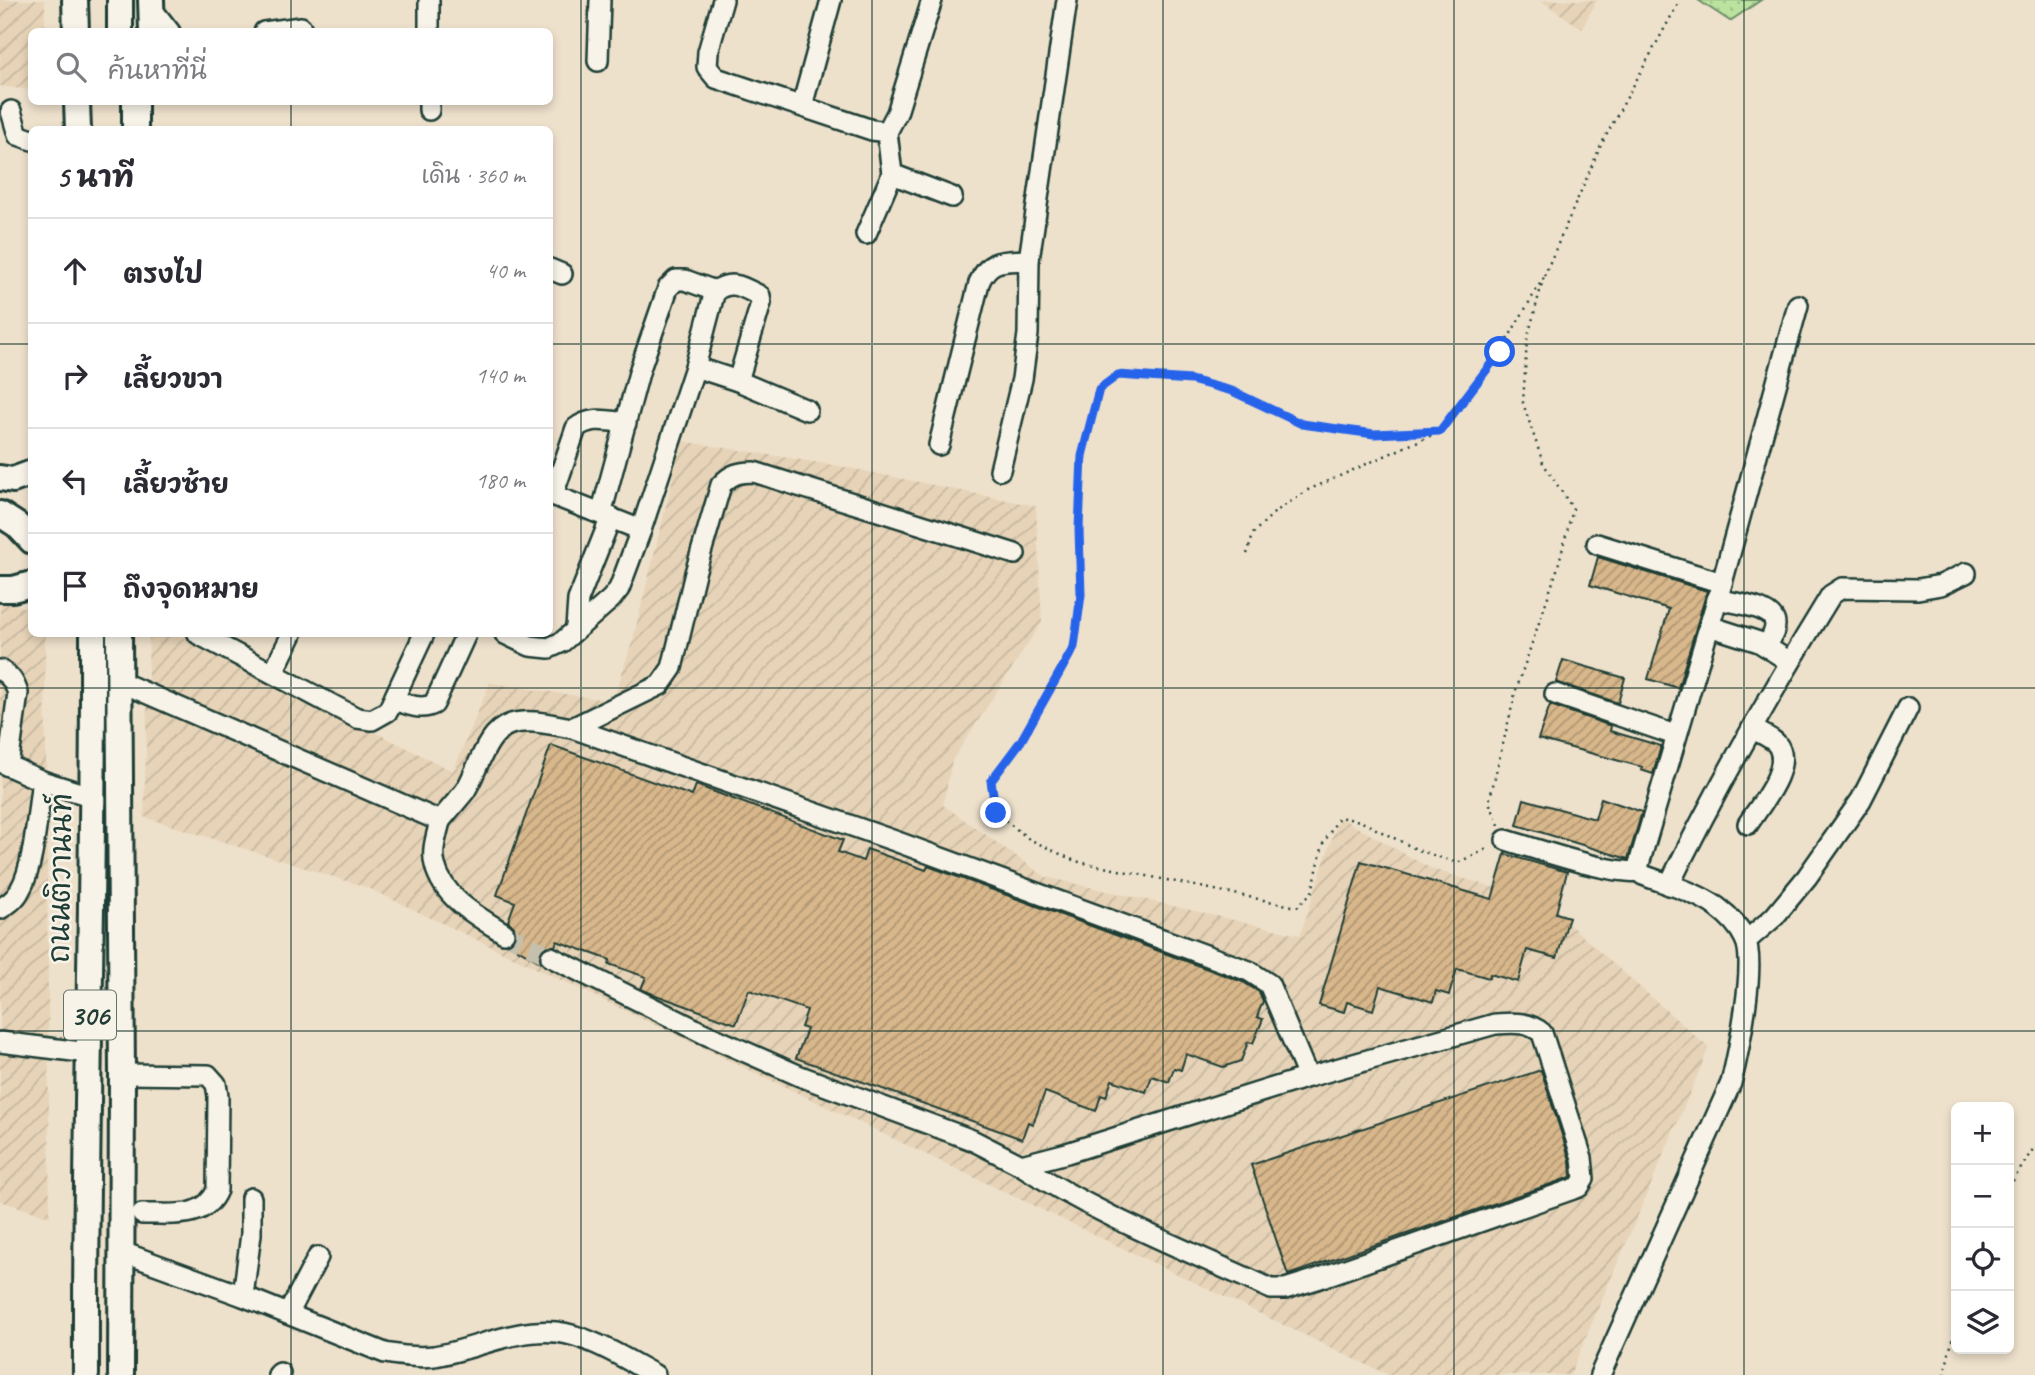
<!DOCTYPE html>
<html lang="th">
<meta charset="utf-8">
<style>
:root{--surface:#fff;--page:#f2f2f3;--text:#2b2b33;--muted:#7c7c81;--line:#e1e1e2}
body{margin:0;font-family:Caveat,"Playpen Sans Thai",sans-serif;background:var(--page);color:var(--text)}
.controls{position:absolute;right:21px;bottom:21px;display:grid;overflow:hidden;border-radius:10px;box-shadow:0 4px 10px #0003}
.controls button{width:63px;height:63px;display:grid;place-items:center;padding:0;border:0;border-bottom:2px solid var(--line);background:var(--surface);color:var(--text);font:35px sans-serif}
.stop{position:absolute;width:21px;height:21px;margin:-16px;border:5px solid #2563eb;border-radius:50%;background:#fff}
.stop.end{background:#2563eb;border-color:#fff;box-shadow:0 2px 7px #0008}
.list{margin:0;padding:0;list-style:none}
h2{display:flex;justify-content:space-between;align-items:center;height:91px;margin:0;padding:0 28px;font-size:30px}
h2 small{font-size:23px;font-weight:400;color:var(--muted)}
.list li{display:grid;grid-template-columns:46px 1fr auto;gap:21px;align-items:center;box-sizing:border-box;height:105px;padding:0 28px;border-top:2px solid var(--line)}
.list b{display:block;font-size:26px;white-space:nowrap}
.list em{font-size:23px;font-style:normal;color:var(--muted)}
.icon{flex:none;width:38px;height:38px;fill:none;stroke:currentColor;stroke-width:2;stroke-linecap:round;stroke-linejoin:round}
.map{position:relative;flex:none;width:2035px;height:1375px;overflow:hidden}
.search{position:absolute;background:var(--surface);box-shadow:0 4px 10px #0003;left:28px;top:28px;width:525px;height:77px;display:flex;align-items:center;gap:18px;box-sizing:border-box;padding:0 24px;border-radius:10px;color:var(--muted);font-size:26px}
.panel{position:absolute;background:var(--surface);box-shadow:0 4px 10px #0003;left:28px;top:126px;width:525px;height:511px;border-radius:10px}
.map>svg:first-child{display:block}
.industrial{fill:url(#industrial-furrows)}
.grass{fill:url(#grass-dots);stroke:#6d9069;stroke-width:2}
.building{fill:url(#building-hatch);stroke:#1f3d34;stroke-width:2}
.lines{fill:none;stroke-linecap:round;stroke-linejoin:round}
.minor-tunnel{stroke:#c5c0ae;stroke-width:19;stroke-dasharray:19 10;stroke-linecap:butt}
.minor-casing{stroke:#1f3d34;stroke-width:24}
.major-casing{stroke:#1f3d34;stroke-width:30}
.path{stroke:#1f3d34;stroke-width:2.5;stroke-dasharray:2 5;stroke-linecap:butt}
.minor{stroke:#f7f3e8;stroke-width:19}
.major{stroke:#f7f3e8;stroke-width:24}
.route{stroke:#2563eb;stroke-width:9}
.grid{fill:none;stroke:#1f3d34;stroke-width:2;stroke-opacity:0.55}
.labels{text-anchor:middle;stroke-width:5;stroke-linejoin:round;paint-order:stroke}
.shield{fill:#f7f3e8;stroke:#60746a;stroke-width:2}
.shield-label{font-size:28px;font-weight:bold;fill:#1f3d34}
.street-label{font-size:30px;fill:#1f3d34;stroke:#f7f3e8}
</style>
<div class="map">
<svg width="2035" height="1375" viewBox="0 0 2035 1375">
<defs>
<pattern id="industrial-furrows" width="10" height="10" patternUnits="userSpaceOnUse" patternTransform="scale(1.75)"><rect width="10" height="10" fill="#e7d4b8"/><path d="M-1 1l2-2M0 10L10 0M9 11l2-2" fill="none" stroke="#c6b79f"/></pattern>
<pattern id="grass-dots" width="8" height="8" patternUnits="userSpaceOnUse" patternTransform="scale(1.75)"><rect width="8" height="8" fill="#bbe29e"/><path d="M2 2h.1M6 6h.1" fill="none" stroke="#a0c389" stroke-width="1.8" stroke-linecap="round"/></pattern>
<pattern id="building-hatch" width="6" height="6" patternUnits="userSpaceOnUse" patternTransform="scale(1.75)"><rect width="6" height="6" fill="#d8b78b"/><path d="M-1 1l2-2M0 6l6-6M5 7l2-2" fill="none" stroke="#af9672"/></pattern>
</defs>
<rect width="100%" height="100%" fill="#eee1cc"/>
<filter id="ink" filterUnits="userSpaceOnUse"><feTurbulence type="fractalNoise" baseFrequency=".0143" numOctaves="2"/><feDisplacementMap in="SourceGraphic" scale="14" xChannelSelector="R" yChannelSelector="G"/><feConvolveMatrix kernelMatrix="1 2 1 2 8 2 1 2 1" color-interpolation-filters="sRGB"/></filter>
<g filter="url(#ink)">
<!-- industrial -->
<g class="industrial">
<polygon points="0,0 45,0 45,31 32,32 31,90 0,86"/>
<polygon points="1540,0 1597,0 1582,29"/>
<polygon points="682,441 845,467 1036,506 1042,622 952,761 943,805 1046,877 1300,935 1339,817 1432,869 1545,903 1709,1048 1570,1375 1388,1375 368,888 144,817 149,634 178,634 453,771 490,683 613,701 633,639"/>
<polygon points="0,599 31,610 32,634 45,634 50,1217 0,1201"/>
</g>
<!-- grass -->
<polygon class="grass" points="1698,0 1761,0 1730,21"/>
<!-- building -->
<g class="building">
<polygon points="1598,557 1707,591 1678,688 1648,679 1669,609 1590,585"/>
<polygon points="1563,660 1625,678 1618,703 1556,682"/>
<polygon points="1550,705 1611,726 1610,731 1661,746 1653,774 1641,770 1642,767 1538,739"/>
<polygon points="551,745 692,796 696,785 843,840 838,852 863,861 867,849 926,870 928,866 1243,982 1259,992 1263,1001 1257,1017 1263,1019 1253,1043 1248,1042 1241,1061 1223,1067 1186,1054 1181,1070 1174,1068 1169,1082 1152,1076 1146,1092 1112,1080 1106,1097 1101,1095 1096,1111 1045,1092 1033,1124 1028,1122 1022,1139 796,1058 807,1029 801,1027 807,1010 749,990 736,1024 653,994 641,989 646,977 609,964 610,960 557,941 555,946 545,946 540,951 540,962 509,944 516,934 514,927 508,921 515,902 497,895"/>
<polygon points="1601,798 1642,812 1628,859 1517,825 1524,799 1595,819"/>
<polygon points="1505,854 1567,872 1556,913 1569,917 1557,958 1527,950 1518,982 1490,974 1489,978 1457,969 1449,995 1436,991 1433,1002 1380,986 1373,1010 1347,1002 1344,1012 1319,1005 1361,861 1492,899"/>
<polygon points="1541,1070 1570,1160 1571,1177 1288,1275 1251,1165"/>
</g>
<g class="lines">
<!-- minor-tunnel -->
<polyline class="minor-tunnel" points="504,933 551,957"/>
<defs>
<g id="minor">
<polyline points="429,0 429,32"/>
<polyline points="723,0 708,52 707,67 716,78 872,130 887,132"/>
<polyline points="932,0 897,113 887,132 892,174 952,197"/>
<polyline points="152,9 170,32"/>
<polyline points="264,32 301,27"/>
<polyline points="598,61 600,0"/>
<polyline points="429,102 429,110"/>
<polyline points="802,106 831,0"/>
<polyline points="11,111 18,135 32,140"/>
<polyline points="866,234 892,174"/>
<polyline points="550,269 562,274"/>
<path d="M 695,367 L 715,291 C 732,279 743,287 760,296 L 761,303 L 738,381"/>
<path d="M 939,445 L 979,283 C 990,257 1004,262 1029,260"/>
<polyline points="1000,470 1022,379 1028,334 1029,260 1067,0"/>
<polyline points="550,494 641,530"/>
<path d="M 553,495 L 576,428 C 591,416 608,421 626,423"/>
<polyline points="601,514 640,369 668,288 676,280 685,280 715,291"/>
<polyline points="1597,544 1722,583"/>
<path d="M 1717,599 C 1732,603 1775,606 1775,625 C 1775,633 1770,640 1767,646"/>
<polyline points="1709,626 1759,642 1790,662"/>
<polyline points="576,628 578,600 611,517"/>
<polyline points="198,634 357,718 372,720 388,711 424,634"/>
<polyline points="505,634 530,646 549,648 562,642 611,599 619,589 641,530 695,367 738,381 807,410"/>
<path d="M 0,670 C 11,676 14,682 18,693 L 8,766"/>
<polyline points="273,673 292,634"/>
<path d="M 123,683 L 440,821 C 437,835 431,850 435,865 C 443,898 477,916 504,933"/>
<polyline points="1555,694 1675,735"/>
<path d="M 394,700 C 408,704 420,711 434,704 L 466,634"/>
<path d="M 572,728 L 660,685 L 672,668 L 695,573 L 721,485 C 731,474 739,472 754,472 L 1015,554"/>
<polyline points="0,762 42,781 93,797"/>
<path d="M 440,821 C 448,811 457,801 465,791 C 478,771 485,732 511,724 C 530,718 553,725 572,728 L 895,841 L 1249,971 L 1269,984 L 1308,1077"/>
<path d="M 1748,824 C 1760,805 1795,765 1776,743 C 1770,737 1759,733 1752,728"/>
<path d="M 1506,840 C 1537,849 1611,875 1639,871"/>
<path d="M 1669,885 C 1718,785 1773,689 1831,595 L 1842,588 L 1918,589 L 1941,585 L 1966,573"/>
<path d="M 0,909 C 8,904 16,899 20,890 C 35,865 37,811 42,781"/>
<polyline points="1746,941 1774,917 1807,877 1861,800 1908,708"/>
<path d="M 551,957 L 705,1034 L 800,1076 L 972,1140 L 1021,1165 L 1067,1153 L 1308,1077 L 1495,1024 C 1513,1023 1528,1021 1542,1033 L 1582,1158 L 1584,1179 L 1579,1187 L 1317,1279 L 1285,1289 L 1271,1289 C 1187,1250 1098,1216 1021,1165"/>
<polyline points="0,1042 89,1053"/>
<path d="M 122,1074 L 208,1075 L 216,1084 L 218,1096 L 217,1190 C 204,1221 170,1213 142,1214"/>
<path d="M 122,1252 L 243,1296 L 385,1353 C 402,1356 417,1358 434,1356 C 474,1350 514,1328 556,1332 C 588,1335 627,1360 655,1375"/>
<polyline points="243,1296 251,1234 251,1198"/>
<polyline points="288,1314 318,1257"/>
<polyline points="278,1375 280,1373"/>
<path d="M 1600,1375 L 1731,1083 C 1738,1055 1757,963 1745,939 C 1739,926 1728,915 1717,907 C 1696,892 1666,884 1643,875 L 1639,871 L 1639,864 L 1722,583 L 1798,305"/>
</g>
<g id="major">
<polyline points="75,0 76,32"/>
<polyline points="151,0 152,32"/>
<polyline points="120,32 120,0"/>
<polyline points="77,102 78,130"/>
<polyline points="135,130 135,102"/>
<polyline points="0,478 13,480 32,473"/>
<polyline points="0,514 17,525 32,541"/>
<polyline points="0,589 13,589 32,584"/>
<polyline points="119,634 122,1074 121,1375"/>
<path d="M 86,1375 C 85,1128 94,881 93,634"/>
</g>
</defs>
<!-- minor casing -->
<use href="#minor" class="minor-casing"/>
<!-- major casing -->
<use href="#major" class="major-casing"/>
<!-- path -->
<g class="path">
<polyline points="1544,276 1601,145 1680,0"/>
<polyline points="1441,431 1374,434 1302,424 1232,392 1191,380 1118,375 1099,389 1082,456 1079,529 1081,595 1074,647 1021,741 991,781 996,813 1029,839 1075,861 1297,907 1312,892 1323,844 1339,817 1360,821 1418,850 1457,863 1489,848"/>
<polyline points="1247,554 1254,532 1275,512 1308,490 1441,431 1500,352 1541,282"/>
<polyline points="1499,825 1489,802 1516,690 1557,570 1573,509 1543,463 1523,403 1527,340 1544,276"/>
<polyline points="2009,1187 2035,1146"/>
<polyline points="1944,1375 1956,1324"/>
</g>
<!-- minor -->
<use href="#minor" class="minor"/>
<!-- major -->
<use href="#major" class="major"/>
</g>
</g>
<g class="lines" filter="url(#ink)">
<!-- route -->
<polyline class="route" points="996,813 991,781 1021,741 1074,647 1081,595 1079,529 1082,456 1099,389 1118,375 1191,380 1232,391 1302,424 1374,434 1440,431 1500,352"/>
</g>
<!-- grid -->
<path class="grid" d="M 291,0 L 291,32M 581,0 L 581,1375M 872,0 L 872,1375M 1163,0 L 1163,1375M 1454,0 L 1454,1375M 1744,0 L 1744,1375M 291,102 L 291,130M 0,344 L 32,344M 550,344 L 2035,344M 291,634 L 291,1375M 0,688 L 2035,688M 0,1031 L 2035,1031"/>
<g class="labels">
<!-- shield labels -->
<rect class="shield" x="64" y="990.5" width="52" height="49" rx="5"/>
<g class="shield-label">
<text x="90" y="1025">306</text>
</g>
<!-- street labels -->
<g class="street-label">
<text transform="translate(60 878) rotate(-89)" y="10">ถนนติวานนท์</text>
</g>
</g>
</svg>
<div class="controls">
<button>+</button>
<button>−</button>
<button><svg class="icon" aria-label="locate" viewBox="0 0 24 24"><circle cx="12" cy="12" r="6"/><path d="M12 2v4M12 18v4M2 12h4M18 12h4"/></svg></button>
<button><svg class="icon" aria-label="layers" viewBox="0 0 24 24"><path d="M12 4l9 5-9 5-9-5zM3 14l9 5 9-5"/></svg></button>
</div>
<div class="stop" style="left:1500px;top:352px"></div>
<div class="stop end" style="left:996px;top:813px"></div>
<div class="search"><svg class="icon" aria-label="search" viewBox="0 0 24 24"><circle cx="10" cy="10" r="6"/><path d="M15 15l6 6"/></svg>ค้นหาที่นี่</div>
<section class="panel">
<h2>5 นาที<small>เดิน · 360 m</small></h2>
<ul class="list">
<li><svg class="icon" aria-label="ahead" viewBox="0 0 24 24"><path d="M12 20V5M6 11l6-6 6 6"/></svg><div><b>ตรงไป</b></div><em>40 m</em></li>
<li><svg class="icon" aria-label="right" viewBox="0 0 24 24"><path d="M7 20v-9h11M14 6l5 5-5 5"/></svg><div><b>เลี้ยวขวา</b></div><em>140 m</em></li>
<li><svg class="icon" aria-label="left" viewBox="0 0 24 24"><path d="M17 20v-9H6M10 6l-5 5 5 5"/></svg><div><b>เลี้ยวซ้าย</b></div><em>180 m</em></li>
<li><svg class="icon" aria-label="arrive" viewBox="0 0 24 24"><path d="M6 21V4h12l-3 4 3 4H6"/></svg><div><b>ถึงจุดหมาย</b></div></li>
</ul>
</section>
</div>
